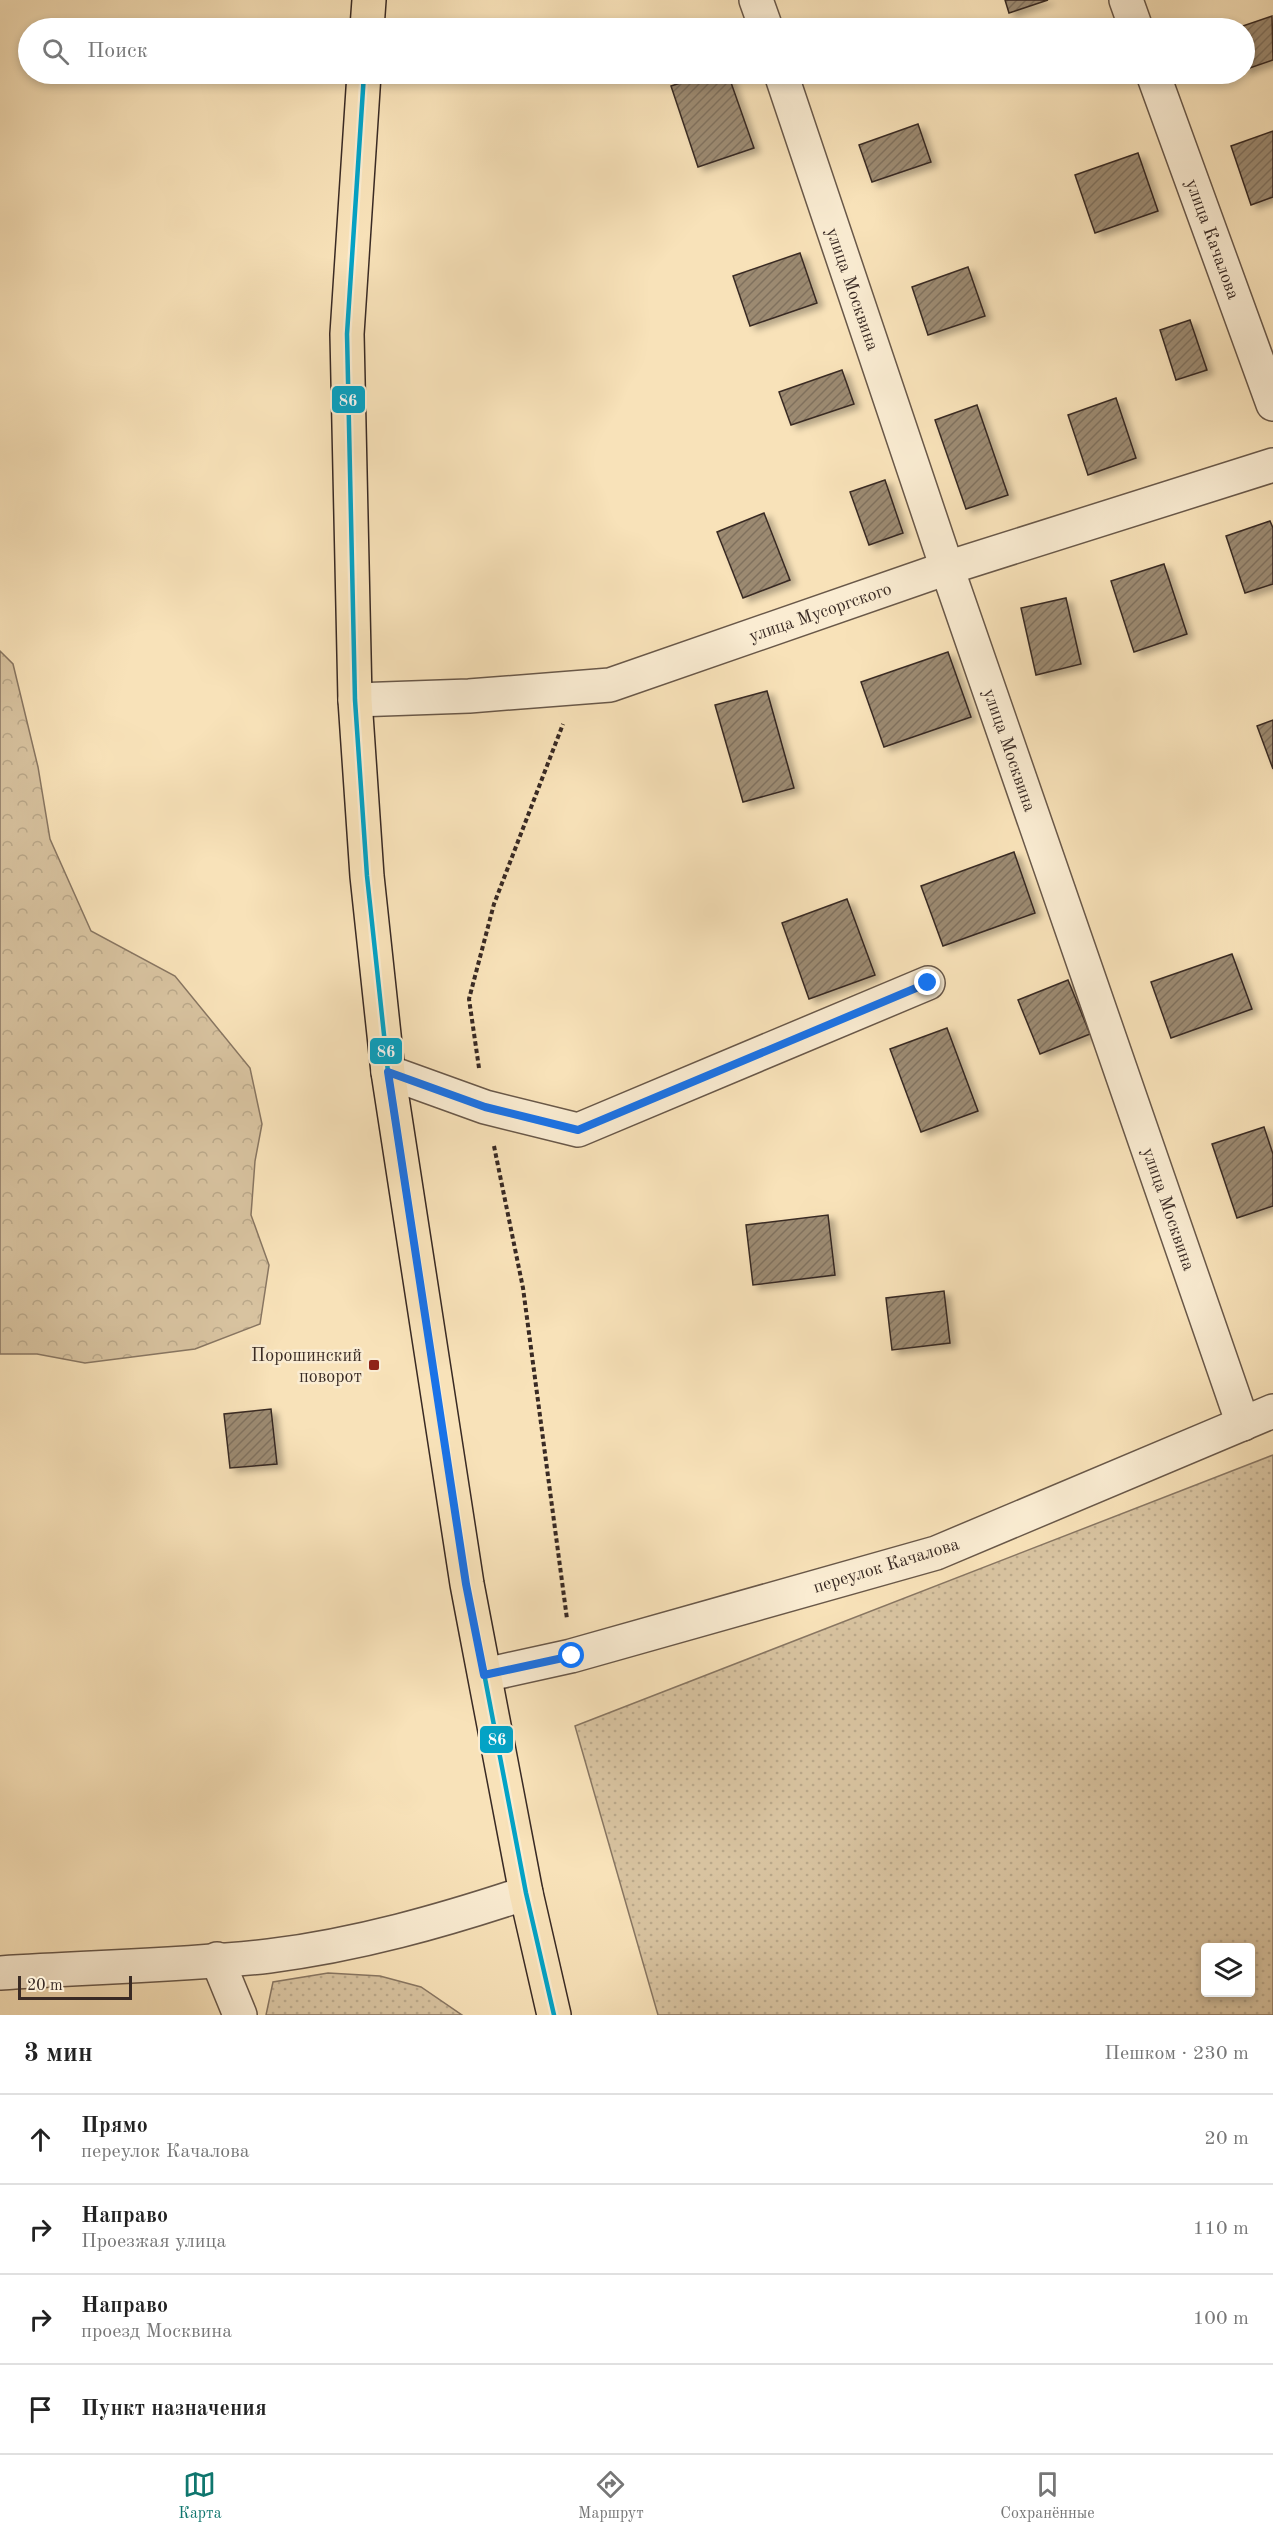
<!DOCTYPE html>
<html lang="ru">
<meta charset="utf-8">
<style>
:root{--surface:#fff;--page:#f6f6f6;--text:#222;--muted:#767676;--line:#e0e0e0;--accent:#0f766e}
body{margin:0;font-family:"Old Standard TT",serif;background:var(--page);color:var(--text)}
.controls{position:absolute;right:18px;bottom:18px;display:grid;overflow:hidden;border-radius:6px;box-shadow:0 3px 9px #0003}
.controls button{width:54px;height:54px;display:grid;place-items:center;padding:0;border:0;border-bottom:2px solid var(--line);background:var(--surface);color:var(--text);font:30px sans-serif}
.scale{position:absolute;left:18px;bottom:15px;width:114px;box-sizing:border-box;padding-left:6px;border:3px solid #392a24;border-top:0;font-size:16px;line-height:21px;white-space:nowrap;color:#392a24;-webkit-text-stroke:4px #faecd2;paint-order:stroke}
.stop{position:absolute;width:18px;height:18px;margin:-14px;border:4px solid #1a73e8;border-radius:50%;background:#fff}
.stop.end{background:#1a73e8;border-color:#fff;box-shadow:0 2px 6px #0008}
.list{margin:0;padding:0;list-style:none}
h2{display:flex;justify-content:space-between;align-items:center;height:78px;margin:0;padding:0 24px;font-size:26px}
h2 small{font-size:20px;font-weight:400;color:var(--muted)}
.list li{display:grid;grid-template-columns:39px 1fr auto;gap:18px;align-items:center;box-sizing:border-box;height:90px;padding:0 24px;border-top:2px solid var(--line)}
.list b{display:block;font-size:22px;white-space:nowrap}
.list p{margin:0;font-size:20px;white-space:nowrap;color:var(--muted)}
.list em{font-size:20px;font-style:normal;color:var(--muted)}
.icon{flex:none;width:33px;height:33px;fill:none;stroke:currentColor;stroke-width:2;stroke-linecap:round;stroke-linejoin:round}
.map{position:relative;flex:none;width:1273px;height:2015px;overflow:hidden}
.search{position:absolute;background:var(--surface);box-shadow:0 3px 9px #0003;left:18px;right:18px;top:18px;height:66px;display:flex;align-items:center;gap:15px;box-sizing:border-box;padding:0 21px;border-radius:33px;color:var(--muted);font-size:22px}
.sheet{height:438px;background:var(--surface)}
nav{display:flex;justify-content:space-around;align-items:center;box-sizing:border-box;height:84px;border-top:2px solid var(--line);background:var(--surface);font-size:16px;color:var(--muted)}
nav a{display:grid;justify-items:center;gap:3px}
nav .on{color:var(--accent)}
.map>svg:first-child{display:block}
.green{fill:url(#green-dots);stroke:#887662;stroke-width:1.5;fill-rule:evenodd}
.forest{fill:url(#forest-crowns);stroke:#887662;stroke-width:1.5}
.building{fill:url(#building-hatch);stroke:#392a24;stroke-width:1.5;filter:url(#shadow)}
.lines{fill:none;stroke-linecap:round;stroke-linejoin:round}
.minor-casing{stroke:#695849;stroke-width:36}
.major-casing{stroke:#392a24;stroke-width:36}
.path{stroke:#392a24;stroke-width:4;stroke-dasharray:4.5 3;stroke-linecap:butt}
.minor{stroke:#faecd2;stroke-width:33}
.major{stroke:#f8e2b9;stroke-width:33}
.bus-1-casing{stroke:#faecd2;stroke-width:9}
.bus-1{stroke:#03a3c6;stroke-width:4.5}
.route{stroke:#1a73e8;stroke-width:8}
.poi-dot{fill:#8f2418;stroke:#faecd2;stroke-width:2}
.labels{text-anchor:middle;stroke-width:5;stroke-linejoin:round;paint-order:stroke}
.street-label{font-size:18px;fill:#392a24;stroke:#faecd2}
.poi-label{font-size:18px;fill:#392a24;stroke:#faecd2;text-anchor:end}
.line-badge{stroke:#faecd2;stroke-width:2}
.badge-label{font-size:16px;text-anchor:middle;font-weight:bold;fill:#fff}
</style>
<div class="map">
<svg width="1273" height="2015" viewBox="0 0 1273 2015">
<defs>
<pattern id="green-dots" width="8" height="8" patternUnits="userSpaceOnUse" patternTransform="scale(1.5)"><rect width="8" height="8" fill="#d8c3a0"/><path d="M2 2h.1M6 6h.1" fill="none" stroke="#baa88a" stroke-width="1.8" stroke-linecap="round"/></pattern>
<pattern id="forest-crowns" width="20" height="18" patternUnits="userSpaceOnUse" patternTransform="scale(1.5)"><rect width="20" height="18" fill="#d8c3a0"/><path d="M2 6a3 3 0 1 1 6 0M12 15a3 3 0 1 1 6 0" fill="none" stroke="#baa88a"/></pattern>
<pattern id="building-hatch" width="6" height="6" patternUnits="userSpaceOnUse" patternTransform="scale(1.5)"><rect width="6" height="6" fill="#9c8a71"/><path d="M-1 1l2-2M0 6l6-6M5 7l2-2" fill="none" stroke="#80715d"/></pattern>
<filter id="shadow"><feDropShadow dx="6" dy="4" stdDeviation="3" flood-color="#0004"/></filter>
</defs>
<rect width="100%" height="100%" fill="#f8e2b9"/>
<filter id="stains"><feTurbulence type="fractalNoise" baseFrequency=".00333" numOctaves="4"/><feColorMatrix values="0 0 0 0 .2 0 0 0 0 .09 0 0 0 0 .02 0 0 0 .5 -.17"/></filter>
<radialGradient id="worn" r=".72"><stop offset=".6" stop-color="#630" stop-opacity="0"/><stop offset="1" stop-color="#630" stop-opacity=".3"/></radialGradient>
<!-- green -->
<g class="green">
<path d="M 1273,1455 L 1273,2015 L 658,2015 L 575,1726 ZM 1206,1948 L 1250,1948 L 1250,1992 L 1206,1992 Z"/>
<polygon points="328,1973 380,1976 421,1987 462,2015 266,2015 273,1982"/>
</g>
<!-- forest -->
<polygon class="forest" points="0,651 13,664 38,767 50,839 91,931 175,976 250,1068 262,1124 255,1161 251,1215 269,1265 260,1324 195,1349 85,1363 37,1354 0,1354"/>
<!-- building -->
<g class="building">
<polygon points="1005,0 1048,0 1009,13"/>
<polygon points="1272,16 1273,60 1244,70 1244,28 1237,28"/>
<polygon points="708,74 728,74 754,148 698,167 671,86"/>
<polygon points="918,124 931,162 872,182 859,145"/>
<polygon points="1273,131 1273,197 1251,205 1231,146"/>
<polygon points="1138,153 1158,211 1095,233 1075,175"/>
<polygon points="800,253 817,303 750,326 733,276"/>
<polygon points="968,267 985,316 928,335 912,287"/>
<polygon points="1190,320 1207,370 1176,380 1160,330"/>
<polygon points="842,370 854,404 791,425 779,392"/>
<polygon points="1116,398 1136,458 1088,475 1068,415"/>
<polygon points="977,405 1008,495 966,509 935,420"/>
<polygon points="885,480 903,533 869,545 850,492"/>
<polygon points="764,513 790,580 743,598 717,532"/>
<polygon points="1270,521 1273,528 1273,584 1245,593 1226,536"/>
<polygon points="1164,564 1187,634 1134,652 1111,581"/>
<polygon points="1066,598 1081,664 1036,675 1021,608"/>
<polygon points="948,652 971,717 884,747 861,682"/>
<polygon points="767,691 794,788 743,802 715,705"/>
<polygon points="1273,720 1273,769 1257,726"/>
<polygon points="1014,852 1035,913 943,946 921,886"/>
<polygon points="847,899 875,975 809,999 782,923"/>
<polygon points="1232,954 1252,1009 1171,1038 1151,982"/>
<polygon points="1068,980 1090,1034 1040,1054 1018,1000"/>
<polygon points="947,1028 978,1111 921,1132 890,1049"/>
<polygon points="1264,1127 1273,1154 1273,1206 1237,1218 1212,1144"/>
<polygon points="828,1215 835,1275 753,1285 746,1225"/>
<polygon points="944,1291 950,1343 892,1350 886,1298"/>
<polygon points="271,1409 277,1464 230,1468 224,1414"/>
</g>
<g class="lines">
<defs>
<g id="minor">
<polyline points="756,0 766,28"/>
<polyline points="1126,0 1136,28"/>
<polyline points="781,74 947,568 1243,1424"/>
<polyline points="1153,74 1273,404"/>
<polyline points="355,700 469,696 610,685 947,568 1273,465"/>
<polyline points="388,1072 485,1107 578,1130 928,983"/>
<polyline points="485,1675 571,1656 936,1553 1273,1411"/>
<polyline points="217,1959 240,2015"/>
<path d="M 0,1973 C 88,1967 181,1966 269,1956 C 357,1945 442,1921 526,1893"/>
</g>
<g id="major">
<polyline points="367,28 369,0"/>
<polyline points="364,74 347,334 355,700 367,876 388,1072 467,1584 526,1893 554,2015"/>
</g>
</defs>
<!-- minor casing -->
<use href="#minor" class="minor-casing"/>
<!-- major casing -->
<use href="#major" class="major-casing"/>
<!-- path -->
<g class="path">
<polyline points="479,1068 469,999 494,904 563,724"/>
<polyline points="494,1146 523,1288 567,1619"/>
</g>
<!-- minor -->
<use href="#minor" class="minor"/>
<!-- major -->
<use href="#major" class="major"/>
<defs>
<polyline id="bus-1" points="364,74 347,334 355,700 367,876 388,1072 467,1584 526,1893 554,2015"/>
</defs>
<!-- bus-1 casing -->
<use href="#bus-1" class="bus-1-casing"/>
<!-- bus-1 -->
<use href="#bus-1" class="bus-1"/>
</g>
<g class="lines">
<!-- route -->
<polyline class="route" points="572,1656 484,1675 466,1584 388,1072 485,1107 578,1130 928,983"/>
</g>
<!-- markers -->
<rect class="poi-dot" x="368" y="1359" width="12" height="12" rx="3"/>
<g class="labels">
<!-- street labels -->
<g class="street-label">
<text transform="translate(1213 239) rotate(70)" y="6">улица Качалова</text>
<text transform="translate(853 289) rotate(71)" y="6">улица Москвина</text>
<text transform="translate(820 612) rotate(-19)" y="6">улица Мусоргского</text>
<text transform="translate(1010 750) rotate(71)" y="6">улица Москвина</text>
<text transform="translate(1169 1209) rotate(71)" y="6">улица Москвина</text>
<text transform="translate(886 1565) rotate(-17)" y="6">переулок Качалова</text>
</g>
<!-- poi labels -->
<g class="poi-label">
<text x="362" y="1361">Порошинский<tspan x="362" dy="21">поворот</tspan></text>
</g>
</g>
<g class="line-badge">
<rect x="331" y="385" width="35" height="29" rx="6" fill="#03a3c6"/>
<rect x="369" y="1037" width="34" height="28" rx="6" fill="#03a3c6"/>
<rect x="479" y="1725" width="35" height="29" rx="6" fill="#03a3c6"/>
</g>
<g class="badge-label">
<text x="348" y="406">86</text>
<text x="386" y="1057">86</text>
<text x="497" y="1745">86</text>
</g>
<rect width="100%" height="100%" filter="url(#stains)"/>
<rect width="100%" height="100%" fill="url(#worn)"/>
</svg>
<div class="controls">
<button><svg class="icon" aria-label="layers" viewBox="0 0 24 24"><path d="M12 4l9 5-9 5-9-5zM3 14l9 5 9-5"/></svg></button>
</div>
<div class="scale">20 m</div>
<div class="stop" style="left:572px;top:1656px"></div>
<div class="stop end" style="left:928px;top:983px"></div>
<div class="search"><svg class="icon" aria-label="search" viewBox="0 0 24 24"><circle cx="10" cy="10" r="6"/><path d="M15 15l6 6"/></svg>Поиск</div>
</div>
<section class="sheet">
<h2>3 мин<small>Пешком · 230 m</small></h2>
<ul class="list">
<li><svg class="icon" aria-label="ahead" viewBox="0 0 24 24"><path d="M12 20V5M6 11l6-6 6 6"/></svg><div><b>Прямо</b><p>переулок Качалова</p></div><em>20 m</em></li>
<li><svg class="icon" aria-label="right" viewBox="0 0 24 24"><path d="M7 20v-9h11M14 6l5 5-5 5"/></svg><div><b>Направо</b><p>Проезжая улица</p></div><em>110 m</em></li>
<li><svg class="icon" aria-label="right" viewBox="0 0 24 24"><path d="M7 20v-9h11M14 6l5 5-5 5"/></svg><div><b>Направо</b><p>проезд Москвина</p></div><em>100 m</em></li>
<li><svg class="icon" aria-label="arrive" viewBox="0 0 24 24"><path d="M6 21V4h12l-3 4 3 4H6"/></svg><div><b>Пункт назначения</b></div></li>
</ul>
</section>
<nav>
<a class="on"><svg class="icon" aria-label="map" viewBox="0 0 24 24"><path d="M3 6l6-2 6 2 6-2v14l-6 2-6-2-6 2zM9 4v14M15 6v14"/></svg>Карта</a>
<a><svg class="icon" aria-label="directions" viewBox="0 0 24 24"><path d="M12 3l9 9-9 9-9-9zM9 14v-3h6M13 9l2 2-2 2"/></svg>Маршрут</a>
<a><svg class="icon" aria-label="saved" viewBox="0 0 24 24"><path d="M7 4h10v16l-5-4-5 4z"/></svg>Сохранённые</a>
</nav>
